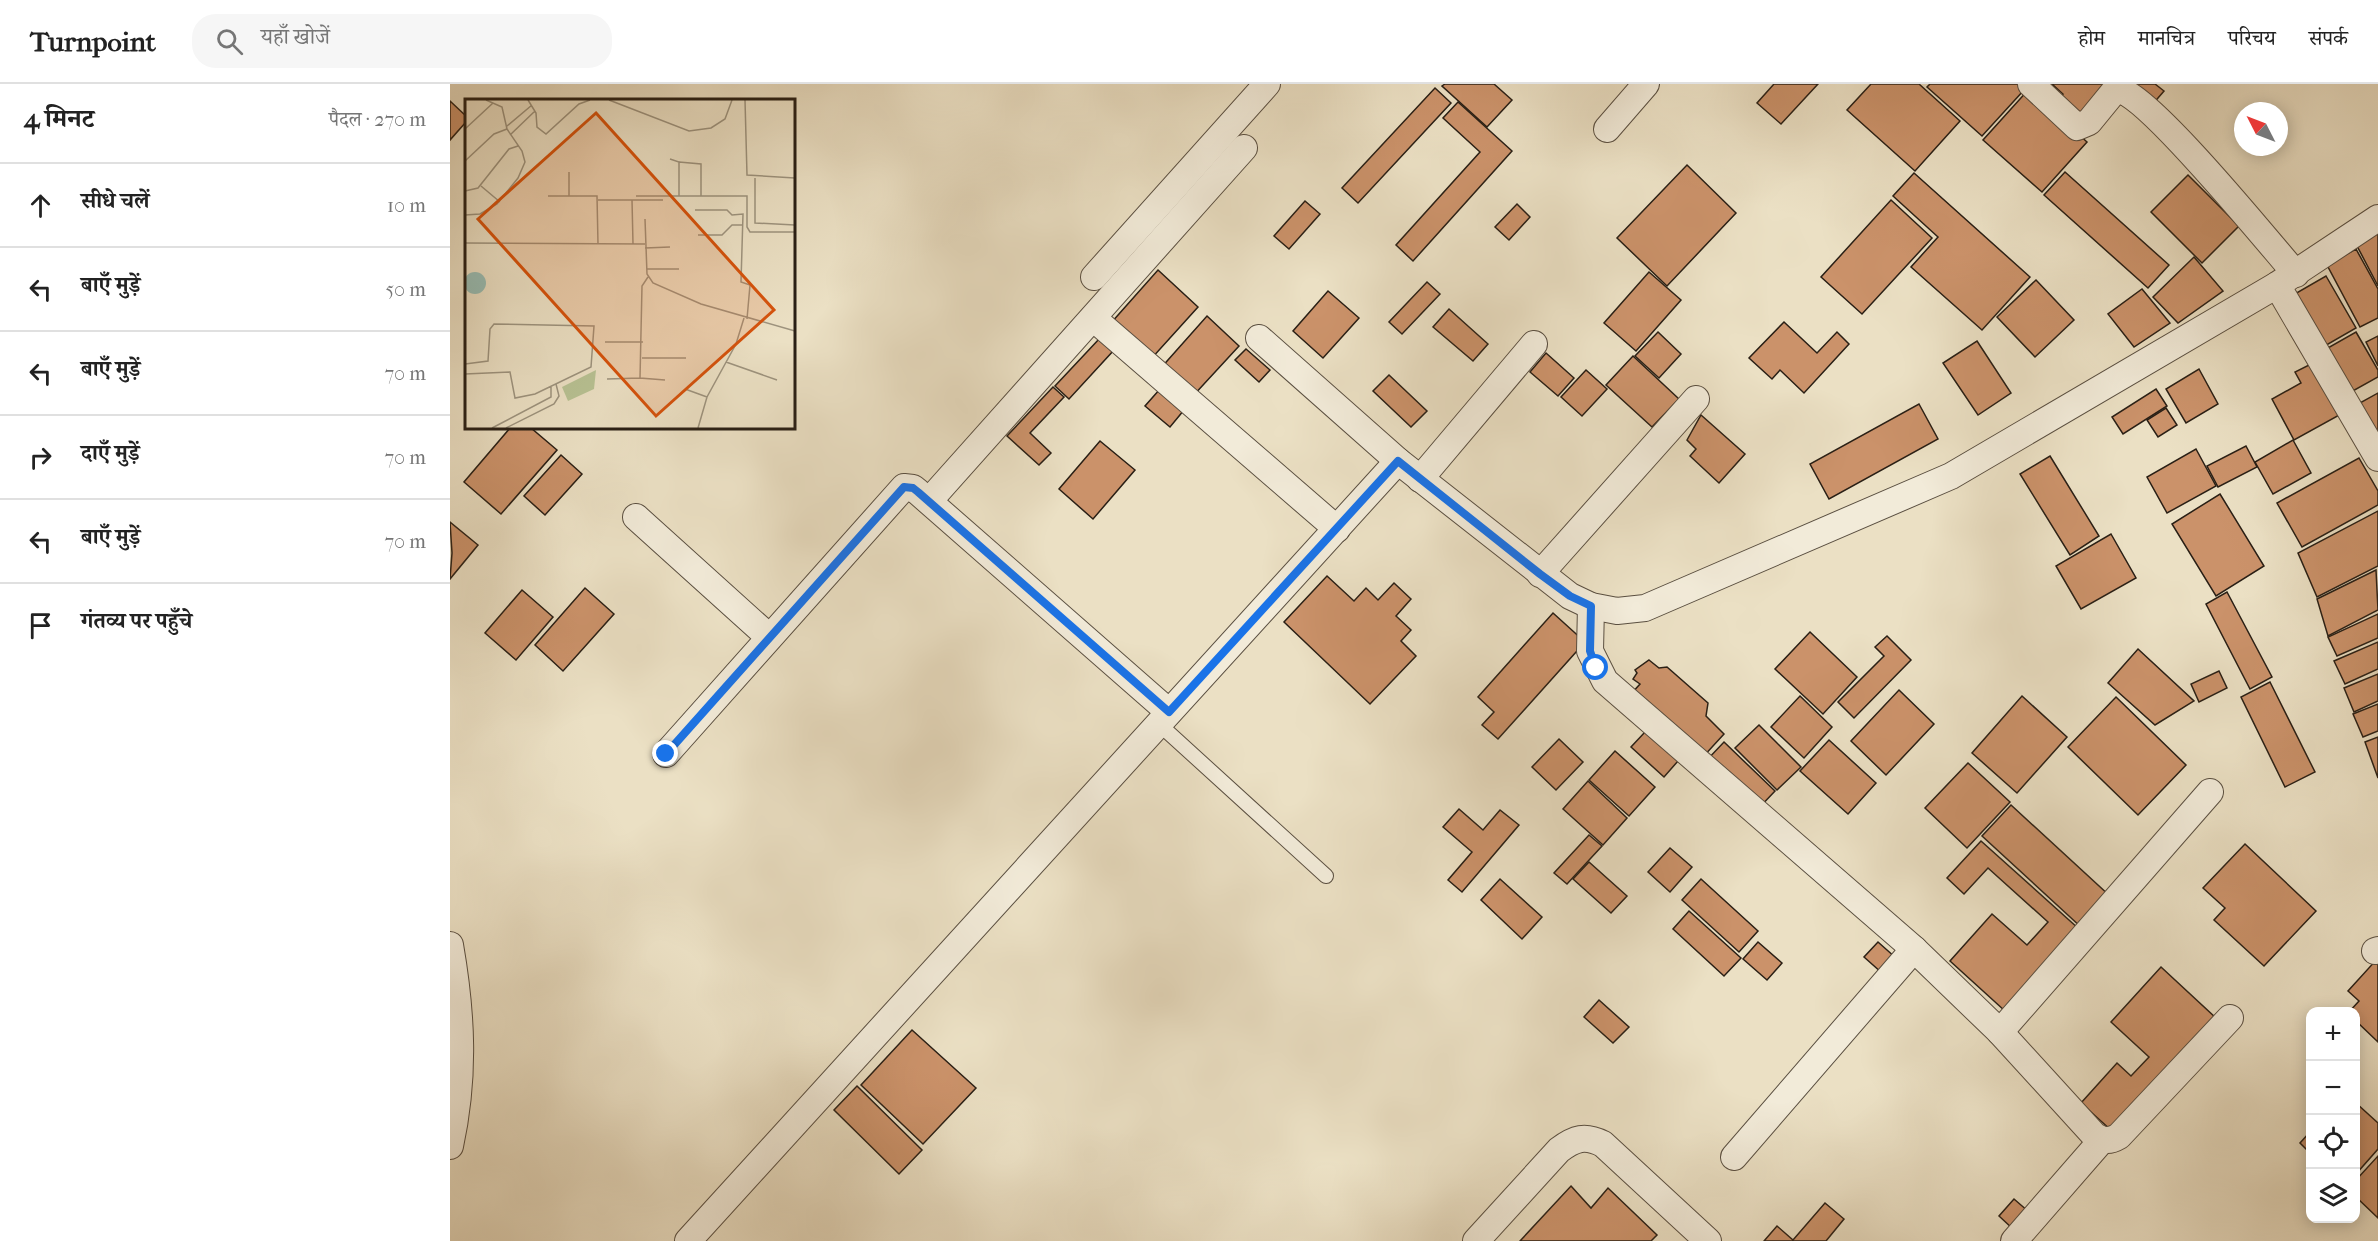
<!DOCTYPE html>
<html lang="hi">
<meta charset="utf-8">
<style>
:root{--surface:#fff;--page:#f6f6f6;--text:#222;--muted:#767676;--line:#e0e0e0}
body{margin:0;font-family:"IM FELL French Canon","Noto Serif Devanagari",serif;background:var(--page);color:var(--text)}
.controls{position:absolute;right:18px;bottom:18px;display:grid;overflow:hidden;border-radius:12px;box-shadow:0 3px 15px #0003}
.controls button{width:54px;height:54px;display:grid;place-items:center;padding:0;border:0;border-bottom:2px solid var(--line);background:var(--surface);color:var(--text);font:30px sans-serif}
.compass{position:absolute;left:1784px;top:18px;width:54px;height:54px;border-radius:50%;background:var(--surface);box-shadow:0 3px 15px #0003;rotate:312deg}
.stop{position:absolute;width:18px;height:18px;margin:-14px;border:4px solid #1a73e8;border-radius:50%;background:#fff}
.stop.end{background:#1a73e8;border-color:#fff;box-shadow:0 2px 6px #0008}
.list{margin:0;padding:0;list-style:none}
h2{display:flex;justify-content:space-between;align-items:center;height:78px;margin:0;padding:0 24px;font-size:26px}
h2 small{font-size:20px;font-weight:400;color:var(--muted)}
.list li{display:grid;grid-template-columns:39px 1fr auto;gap:18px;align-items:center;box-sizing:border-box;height:84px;padding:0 24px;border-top:2px solid var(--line)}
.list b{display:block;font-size:22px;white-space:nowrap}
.list em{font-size:20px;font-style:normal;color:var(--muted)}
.icon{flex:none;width:33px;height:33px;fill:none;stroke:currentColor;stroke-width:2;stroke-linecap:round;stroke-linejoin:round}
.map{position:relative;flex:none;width:1928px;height:1157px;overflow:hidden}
header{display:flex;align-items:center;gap:36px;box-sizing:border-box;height:84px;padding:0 30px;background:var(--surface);border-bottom:2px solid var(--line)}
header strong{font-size:28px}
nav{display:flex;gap:33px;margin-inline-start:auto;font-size:21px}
.search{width:420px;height:54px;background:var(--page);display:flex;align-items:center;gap:15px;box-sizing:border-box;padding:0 21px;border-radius:24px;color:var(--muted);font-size:22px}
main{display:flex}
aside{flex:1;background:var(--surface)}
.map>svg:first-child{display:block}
.building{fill:#cb926a;stroke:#291f15;stroke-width:1.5}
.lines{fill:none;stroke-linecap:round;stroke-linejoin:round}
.service-casing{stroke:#5a4f41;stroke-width:16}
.minor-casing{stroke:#5a4f41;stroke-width:28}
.service{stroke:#f2ebd9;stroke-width:14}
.minor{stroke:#f2ebd9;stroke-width:26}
.route{stroke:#1a73e8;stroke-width:8}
.inset-road{fill:none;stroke:#9d937e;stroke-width:1.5}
.view{fill:#d5530d;fill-opacity:0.15;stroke:#d5530d;stroke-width:3}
.inset-edge{fill:none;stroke:#291f15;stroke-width:3}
</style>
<header>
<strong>Turnpoint</strong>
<div class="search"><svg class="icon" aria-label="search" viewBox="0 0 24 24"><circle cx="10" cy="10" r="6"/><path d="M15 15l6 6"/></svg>यहाँ खोजें</div>
<nav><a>होम</a><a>मानचित्र</a><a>परिचय</a><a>संपर्क</a></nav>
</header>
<main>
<aside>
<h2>4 मिनट<small>पैदल · 270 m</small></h2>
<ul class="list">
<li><svg class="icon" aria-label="ahead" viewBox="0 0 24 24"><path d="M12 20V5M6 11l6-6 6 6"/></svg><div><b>सीधे चलें</b></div><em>10 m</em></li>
<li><svg class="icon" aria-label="left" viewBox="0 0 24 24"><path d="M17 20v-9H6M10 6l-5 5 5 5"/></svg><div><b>बाएँ मुड़ें</b></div><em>50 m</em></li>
<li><svg class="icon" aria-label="left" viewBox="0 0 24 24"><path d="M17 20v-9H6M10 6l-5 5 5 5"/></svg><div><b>बाएँ मुड़ें</b></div><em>70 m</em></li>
<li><svg class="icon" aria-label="right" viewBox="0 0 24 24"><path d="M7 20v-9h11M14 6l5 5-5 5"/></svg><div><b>दाएँ मुड़ें</b></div><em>70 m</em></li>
<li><svg class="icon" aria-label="left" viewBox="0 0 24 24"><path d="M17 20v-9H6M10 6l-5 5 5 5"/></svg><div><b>बाएँ मुड़ें</b></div><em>70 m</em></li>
<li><svg class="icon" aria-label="arrive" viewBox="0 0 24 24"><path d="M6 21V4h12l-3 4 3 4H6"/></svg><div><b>गंतव्य पर पहुँचे</b></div></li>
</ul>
</aside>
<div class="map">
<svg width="1928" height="1157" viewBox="0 0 1928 1157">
<rect width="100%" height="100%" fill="#ebe0c4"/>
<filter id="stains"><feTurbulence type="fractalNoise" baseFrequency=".00333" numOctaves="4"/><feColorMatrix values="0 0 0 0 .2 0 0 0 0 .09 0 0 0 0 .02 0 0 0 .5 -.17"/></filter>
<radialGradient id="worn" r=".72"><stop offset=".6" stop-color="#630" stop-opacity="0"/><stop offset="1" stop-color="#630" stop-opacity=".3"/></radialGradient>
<!-- building -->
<g class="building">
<polygon points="995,0 1044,0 1062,16 1037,43 992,2"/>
<polygon points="1324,0 1368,0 1331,40 1307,19"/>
<polygon points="1421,0 1469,0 1510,37 1465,87 1397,26"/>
<polygon points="1480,0 1568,0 1574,6 1532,52 1477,3"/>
<polygon points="1602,0 1661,0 1632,32 1611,13 1613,10"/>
<polygon points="1681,0 1705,0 1714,7 1702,21"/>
<polygon points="985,4 1001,19 908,119 892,104"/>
<polygon points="1579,5 1637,58 1592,108 1533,56"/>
<polygon points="0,17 16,32 16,38 0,56"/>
<polygon points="1008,18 1062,67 963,177 946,161 1030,68 993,34"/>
<polygon points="1237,81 1286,129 1217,202 1167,154"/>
<polygon points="1615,88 1719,181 1698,204 1594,111"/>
<polygon points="1464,89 1580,193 1532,246 1461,183 1488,153 1443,112"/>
<polygon points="1738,91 1789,142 1752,179 1701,128"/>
<polygon points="1441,116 1482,154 1412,230 1371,193"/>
<polygon points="855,117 870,130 839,165 824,152"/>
<polygon points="1067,120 1080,133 1059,156 1045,143"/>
<polygon points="1928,148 1928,202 1906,160"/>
<polygon points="1906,165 1928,205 1928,234 1910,243 1877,181"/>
<polygon points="1744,173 1773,207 1728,239 1703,213"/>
<polygon points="708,186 748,223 701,275 661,239"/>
<polygon points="1199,188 1231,216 1186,267 1154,239"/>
<polygon points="1876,192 1906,244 1873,263 1843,211"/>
<polygon points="1586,196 1624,236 1585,273 1547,233"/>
<polygon points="977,198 990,210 952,250 939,238"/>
<polygon points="1692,205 1720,239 1684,263 1658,230"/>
<polygon points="878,207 909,234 873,274 843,247"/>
<polygon points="999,225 1038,260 1023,277 983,243"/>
<polygon points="757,232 789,262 742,313 710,285"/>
<polygon points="1334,238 1367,269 1387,248 1399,260 1354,309 1330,286 1322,295 1299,274"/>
<polygon points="1208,248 1231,270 1209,294 1185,272"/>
<polygon points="1906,248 1928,286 1928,293 1901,308 1876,265"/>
<polygon points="1928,252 1928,282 1916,258"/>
<polygon points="650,254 664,266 619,315 605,302"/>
<polygon points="1527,257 1561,309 1528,331 1493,279"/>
<polygon points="796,265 820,286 809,298 785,276"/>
<polygon points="1096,269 1124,294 1108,312 1080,288"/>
<polygon points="1183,272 1229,315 1202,343 1156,301"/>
<polygon points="1865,278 1893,329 1844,356 1822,315 1851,299 1845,288"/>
<polygon points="1749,285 1768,320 1736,339 1716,305"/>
<polygon points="1136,286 1157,305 1132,332 1111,313"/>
<polygon points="939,291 977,327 961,343 923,307"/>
<polygon points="603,303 614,313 580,349 601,369 589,381 557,352"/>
<polygon points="710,305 734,326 720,343 695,322"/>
<polygon points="1706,305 1717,322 1673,350 1662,333"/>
<polygon points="1928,309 1928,356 1908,320"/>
<polygon points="1469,320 1488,355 1379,415 1360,380"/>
<polygon points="1716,324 1727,341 1708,353 1697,336"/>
<polygon points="1251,331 1295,370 1269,399 1240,372 1246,365 1237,356"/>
<polygon points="60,344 81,344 107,366 51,430 14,398"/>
<polygon points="1843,356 1861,389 1823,410 1805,378"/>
<polygon points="650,357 685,386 643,435 609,405"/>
<polygon points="1796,362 1807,383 1768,403 1757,382"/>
<polygon points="1746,365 1766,402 1717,429 1697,393"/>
<polygon points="111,371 132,390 95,431 74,412"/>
<polygon points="1600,372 1649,452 1620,471 1570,390"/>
<polygon points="1909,374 1928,407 1928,421 1852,463 1827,419"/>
<polygon points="1770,410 1814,482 1766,512 1722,440"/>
<polygon points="1928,427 1928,482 1867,513 1848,469"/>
<polygon points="0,438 28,461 0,495 2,469"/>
<polygon points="1661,450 1686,494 1631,525 1606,482"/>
<polygon points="1926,486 1928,526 1878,552 1867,515"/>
<polygon points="877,492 904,517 916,504 928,516 944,499 961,515 946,532 961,546 951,557 966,572 920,620 834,538"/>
<polygon points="135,504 164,530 113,587 85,561"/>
<polygon points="72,506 103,533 66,576 35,549"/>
<polygon points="1777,508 1822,593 1800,605 1756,520"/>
<polygon points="1103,529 1135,558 1048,655 1032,641 1044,628 1028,613"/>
<polygon points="1928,530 1928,554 1887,572 1878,553"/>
<polygon points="1360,548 1407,593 1373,630 1325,585"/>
<polygon points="1437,552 1461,576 1404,634 1388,618 1434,572 1425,563"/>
<polygon points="1928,558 1928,585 1895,600 1884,577"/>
<polygon points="1688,565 1744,617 1705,641 1658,599"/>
<polygon points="1199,576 1209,584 1217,583 1258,619 1256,632 1274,650 1252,674 1181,610 1190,600 1183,595 1187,589 1185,586"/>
<polygon points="1769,587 1777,604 1749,618 1741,600"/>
<polygon points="1928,590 1928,617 1904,628 1894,604"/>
<polygon points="1820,598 1865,688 1835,703 1791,613"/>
<polygon points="1449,606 1484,640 1436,691 1401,657"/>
<polygon points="1350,612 1382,643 1354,674 1321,643"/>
<polygon points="1572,612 1617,653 1567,709 1522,669"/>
<polygon points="1666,613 1736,681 1688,731 1618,663"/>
<polygon points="1928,620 1928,647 1913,653 1903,630"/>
<polygon points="1309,641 1351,683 1327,706 1285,664"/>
<polygon points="1195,648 1228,677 1214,693 1181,663"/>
<polygon points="1928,653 1928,694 1915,658"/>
<polygon points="1109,655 1133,678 1106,706 1082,683"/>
<polygon points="1379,656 1426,699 1398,730 1350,687"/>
<polygon points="1274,658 1325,707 1307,726 1256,677"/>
<polygon points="1165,667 1205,703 1179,732 1139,696"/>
<polygon points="1518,679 1560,718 1517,764 1475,724"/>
<polygon points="1138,697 1177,734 1153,761 1113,725"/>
<polygon points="1561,721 1661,813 1632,844 1532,752"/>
<polygon points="1009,725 1033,746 1050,726 1069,741 1012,808 998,796 1022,768 993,743"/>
<polygon points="1139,751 1152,762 1117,800 1104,789"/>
<polygon points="1531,757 1629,845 1555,927 1500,877 1542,830 1577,861 1598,838 1538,784 1514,810 1497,794"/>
<polygon points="1795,760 1866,827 1814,882 1764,836 1775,824 1753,804"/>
<polygon points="1220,764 1242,783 1220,808 1198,788"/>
<polygon points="1139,778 1177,812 1161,829 1123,795"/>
<polygon points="1050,795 1092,833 1072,855 1031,816"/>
<polygon points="1251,795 1308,847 1289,868 1232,816"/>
<polygon points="1239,827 1291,874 1274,892 1223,845"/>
<polygon points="1308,858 1332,879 1317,896 1293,875"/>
<polygon points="1428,858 1446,874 1432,889 1414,873"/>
<polygon points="1928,874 1928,958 1906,937 1906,928 1899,928 1909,917 1898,907"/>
<polygon points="1711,883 1766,934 1662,1047 1631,1019 1667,979 1681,992 1699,973 1661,938"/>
<polygon points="1149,916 1179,943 1163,959 1134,933"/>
<polygon points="462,946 526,1004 473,1060 411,1001"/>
<polygon points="407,1002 472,1066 449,1090 384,1026"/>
<polygon points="1906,1019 1928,1039 1928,1065 1906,1090"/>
<polygon points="1860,1048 1860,1069 1850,1059"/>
<polygon points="1928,1072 1928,1134 1906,1113 1906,1096"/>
<polygon points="1121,1102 1141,1124 1158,1104 1207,1151 1201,1157 1070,1157"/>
<polygon points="1564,1115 1579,1128 1563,1145 1549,1132"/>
<polygon points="1375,1119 1394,1135 1376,1157 1314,1157 1327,1142 1343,1156"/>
</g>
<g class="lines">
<defs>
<polyline id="service" points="709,640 876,792"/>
<g id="minor">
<path d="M 1581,0 L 1627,43 L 1639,38 L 1666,5 C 1698,9 1818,158 1846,190"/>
<polyline points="1157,45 1196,0"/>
<polyline points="644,193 817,0"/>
<polyline points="1827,201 1928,374"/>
<polyline points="643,234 887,445"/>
<polyline points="809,254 948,377 1120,512 1141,522 1167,527 1195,524 1501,392 1827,201 1928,134"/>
<polyline points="970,395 1084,260"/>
<polyline points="479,417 794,64"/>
<polyline points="186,433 319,553"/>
<polyline points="1090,490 1246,315"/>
<path d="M 1141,522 L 1140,567 L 1155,597 L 1464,865 L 1550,948 L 1644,1051 C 1653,1057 1659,1058 1669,1052 L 1780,934"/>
<polyline points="216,670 454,403 463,404 468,408 719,628"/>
<path d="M 0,861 C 12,930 15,993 0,1062"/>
<polyline points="1925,867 1928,866"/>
<polyline points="1550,948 1760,708"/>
<polyline points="1284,1073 1464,865"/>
<polyline points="238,1157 948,377"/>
<path d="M 1026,1157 L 1109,1066 C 1125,1054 1135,1051 1153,1060 L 1258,1157"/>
<polyline points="1564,1157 1652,1056"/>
</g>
</defs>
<!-- service casing -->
<use href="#service" class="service-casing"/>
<!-- minor casing -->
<use href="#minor" class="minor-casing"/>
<!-- service -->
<use href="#service" class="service"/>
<!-- minor -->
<use href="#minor" class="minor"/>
</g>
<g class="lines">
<!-- route -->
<polyline class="route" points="216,670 454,403 463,404 468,408 719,628 948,377 1090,490 1120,512 1141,522 1140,567 1146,584"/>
</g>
<!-- overview -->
<g transform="translate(15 15)">
<rect width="330" height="330" fill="#ebe0c4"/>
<path d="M 131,271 L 129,290 L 103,302 L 97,288 Z" fill="#b8c294"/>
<path d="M-1 184a11 11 0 1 1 22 0a11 11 0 1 1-22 0Z" fill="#98bdb4"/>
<path class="inset-road" d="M 21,1 L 37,8 L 42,30M 63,1 L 71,14 L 72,28 L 81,35 L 114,5 L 125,1M 144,1 L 224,32 L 246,29 L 260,20 L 267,1M 280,1 L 282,76 L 330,79M 42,27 L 67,6M 0,30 L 28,4M 45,36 L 70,12M 205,60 L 214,63 L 214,97 L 282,97 L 282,128 L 285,133 L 330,133M 0,62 L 29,35 L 42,30 L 57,52 L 60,63 L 53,79 L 32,105 L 15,115 L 0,116M 214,63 L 236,65 L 236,97M 290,79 L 290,124 L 330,126M 16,87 L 35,103M 0,92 L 13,89 L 44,50 L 53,47M 83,97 L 132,97 L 133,145M 104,97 L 104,73M 171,97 L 214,97M 133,101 L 198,101M 167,101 L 168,145M 230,111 L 262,111 L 267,116 L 278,115 L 276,183 L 285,186 L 282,220M 180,120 L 182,175 L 188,184 L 236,205 L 330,232M 233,136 L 257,136 L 267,126 L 278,126M 0,144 L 180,145M 180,149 L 205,148M 182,170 L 214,170M 183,178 L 177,187 L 175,279 L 200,281M 140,243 L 178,243M 177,259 L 221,259M 261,263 L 312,281M 0,265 L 23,262 L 25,230 L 29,225 L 129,227 L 126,268 L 70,295 L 50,299 L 45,273 L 0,275M 142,280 L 175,279M 220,290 L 242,298M 27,329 L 86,298 L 86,287M 41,329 L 89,305 L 94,297 L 91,285M 233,329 L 242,298 L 271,245 L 279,219"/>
<path class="view" d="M 131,14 L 309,211 L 191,317 L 13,120 Z"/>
<rect width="330" height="330" class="inset-edge"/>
</g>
<rect width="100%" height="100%" filter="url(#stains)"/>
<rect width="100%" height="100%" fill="url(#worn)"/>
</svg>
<div class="controls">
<button>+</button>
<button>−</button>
<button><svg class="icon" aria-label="locate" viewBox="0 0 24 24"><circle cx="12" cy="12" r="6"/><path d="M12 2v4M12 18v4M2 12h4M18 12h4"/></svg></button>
<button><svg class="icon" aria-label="layers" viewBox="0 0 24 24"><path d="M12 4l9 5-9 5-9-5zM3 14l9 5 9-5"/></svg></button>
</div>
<svg class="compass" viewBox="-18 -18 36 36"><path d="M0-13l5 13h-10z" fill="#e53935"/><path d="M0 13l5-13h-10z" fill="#767676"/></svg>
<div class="stop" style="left:1146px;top:584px"></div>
<div class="stop end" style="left:216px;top:670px"></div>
</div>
</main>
